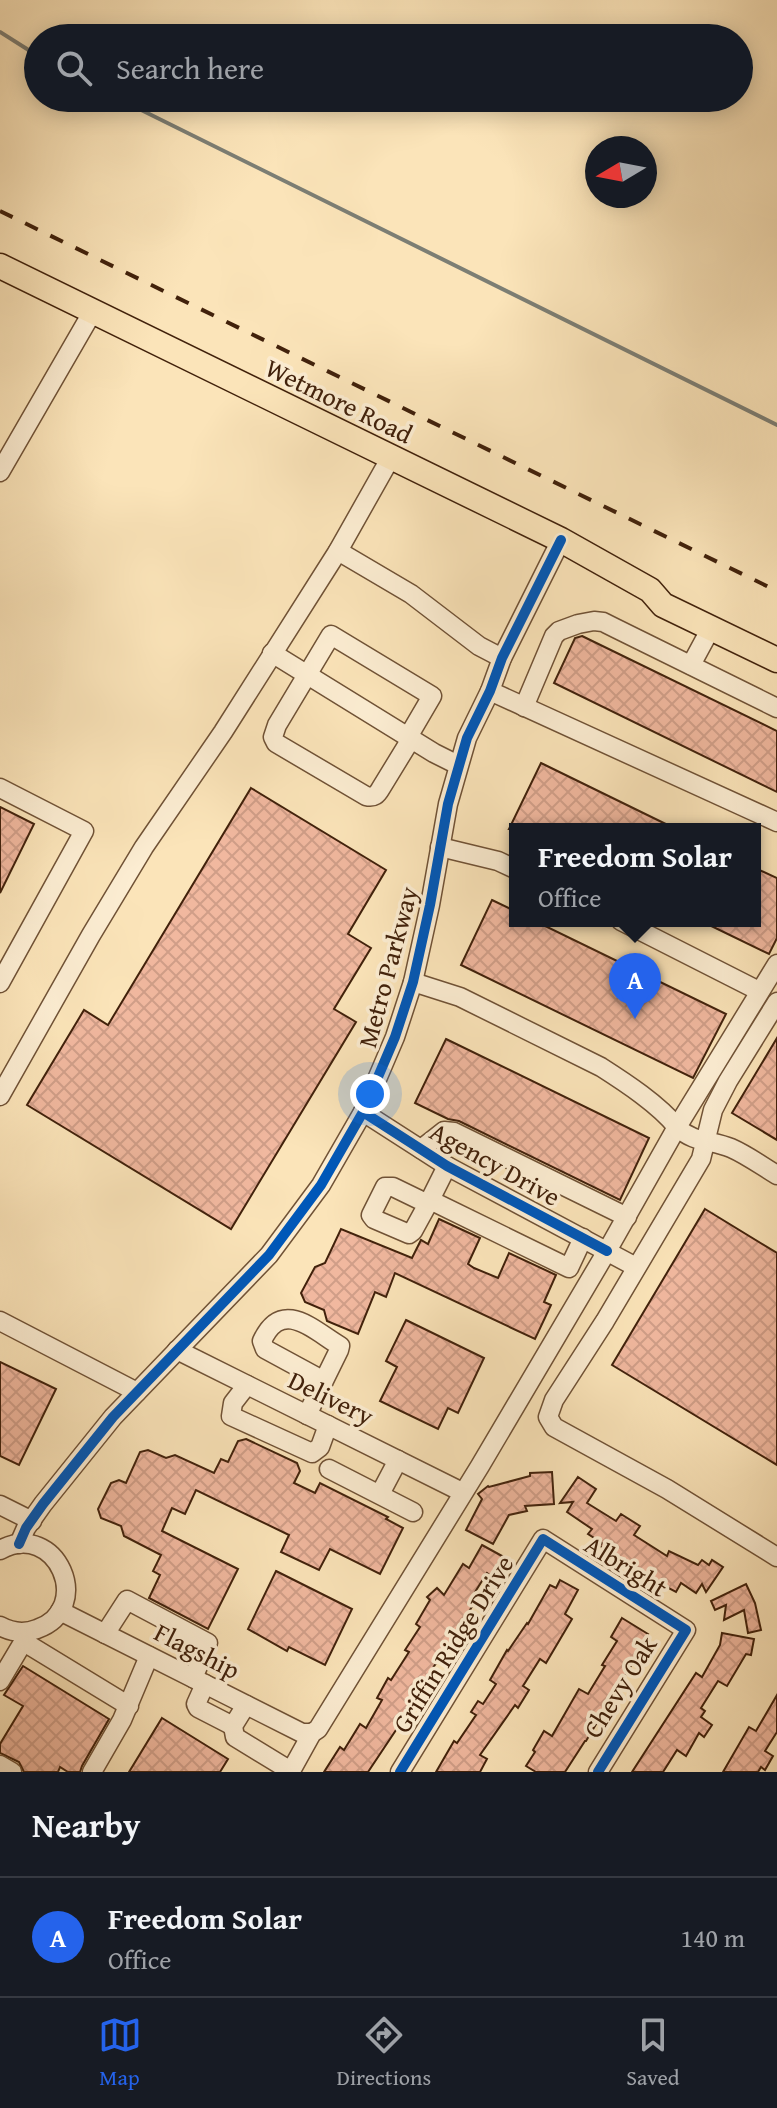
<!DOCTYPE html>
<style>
:root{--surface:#171b24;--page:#20242c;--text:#f1f3f6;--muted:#9ea1a6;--line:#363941;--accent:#2563eb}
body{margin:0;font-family:"Gentium Book Plus",serif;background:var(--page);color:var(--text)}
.compass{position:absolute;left:585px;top:136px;width:72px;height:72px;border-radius:50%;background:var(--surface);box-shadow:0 4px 20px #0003;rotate:260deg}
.you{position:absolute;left:370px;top:1094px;width:28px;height:28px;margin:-20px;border:6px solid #fff;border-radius:50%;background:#1a73e8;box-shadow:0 0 0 12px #1a73e833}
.badge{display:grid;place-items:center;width:52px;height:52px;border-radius:50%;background:var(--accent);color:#fff;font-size:26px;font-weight:700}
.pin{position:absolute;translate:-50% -66px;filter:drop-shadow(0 2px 4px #0008)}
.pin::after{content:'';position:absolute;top:42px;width:28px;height:24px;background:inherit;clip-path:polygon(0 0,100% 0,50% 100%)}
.popup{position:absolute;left:509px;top:823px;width:252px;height:104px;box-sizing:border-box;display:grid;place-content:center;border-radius:0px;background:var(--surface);filter:drop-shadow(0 2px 6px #0005);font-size:26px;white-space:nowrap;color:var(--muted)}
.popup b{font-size:30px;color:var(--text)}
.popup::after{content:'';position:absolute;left:50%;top:100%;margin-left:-16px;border:16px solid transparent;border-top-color:var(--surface)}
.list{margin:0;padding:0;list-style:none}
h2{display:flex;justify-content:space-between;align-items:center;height:104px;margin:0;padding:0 32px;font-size:34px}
h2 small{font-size:26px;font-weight:400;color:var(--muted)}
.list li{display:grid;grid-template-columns:52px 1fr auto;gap:24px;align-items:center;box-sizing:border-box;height:120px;padding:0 32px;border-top:2px solid var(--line)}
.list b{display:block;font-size:30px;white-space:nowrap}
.list p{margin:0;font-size:26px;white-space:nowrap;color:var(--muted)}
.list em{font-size:26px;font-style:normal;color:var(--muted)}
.icon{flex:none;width:44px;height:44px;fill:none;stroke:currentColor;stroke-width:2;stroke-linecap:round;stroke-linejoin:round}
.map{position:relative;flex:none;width:777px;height:1772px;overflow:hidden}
.search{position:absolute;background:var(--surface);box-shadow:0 4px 20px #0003;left:24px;right:24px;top:24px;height:88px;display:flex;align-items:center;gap:20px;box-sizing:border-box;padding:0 28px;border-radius:44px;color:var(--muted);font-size:30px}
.sheet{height:224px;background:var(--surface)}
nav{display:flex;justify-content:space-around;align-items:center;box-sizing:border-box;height:112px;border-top:2px solid var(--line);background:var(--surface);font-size:22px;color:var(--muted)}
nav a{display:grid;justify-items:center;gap:4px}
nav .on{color:var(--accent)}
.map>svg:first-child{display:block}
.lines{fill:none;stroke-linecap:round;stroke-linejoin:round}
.stream{stroke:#7c7e74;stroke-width:4}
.building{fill:url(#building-cross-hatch);stroke:#41210b;stroke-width:2}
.minor-casing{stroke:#705236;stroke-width:21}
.major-casing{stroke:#41210b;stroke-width:27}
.minor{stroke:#fcedd2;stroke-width:18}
.major{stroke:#fbe4b9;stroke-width:24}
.rail{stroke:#41210b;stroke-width:4;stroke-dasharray:14 14;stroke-linecap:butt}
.cycleway-casing{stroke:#fcedd2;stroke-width:15}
.cycleway{stroke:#0057b8;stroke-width:10}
.labels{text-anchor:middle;stroke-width:7;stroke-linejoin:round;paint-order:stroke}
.street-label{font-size:26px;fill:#41210b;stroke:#fcedd2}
</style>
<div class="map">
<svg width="777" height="1772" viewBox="0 0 777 1772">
<defs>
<pattern id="building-cross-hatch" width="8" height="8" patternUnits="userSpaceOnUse" patternTransform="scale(2)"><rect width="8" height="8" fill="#f1b89f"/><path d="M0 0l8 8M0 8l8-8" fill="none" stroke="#d09e88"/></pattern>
</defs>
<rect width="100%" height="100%" fill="#fbe4b9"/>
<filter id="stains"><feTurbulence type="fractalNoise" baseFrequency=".0025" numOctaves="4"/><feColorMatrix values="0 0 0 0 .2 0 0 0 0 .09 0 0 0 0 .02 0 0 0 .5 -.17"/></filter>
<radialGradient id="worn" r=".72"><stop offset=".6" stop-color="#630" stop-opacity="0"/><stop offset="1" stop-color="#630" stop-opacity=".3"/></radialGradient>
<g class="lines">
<!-- stream -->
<g class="stream">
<polyline points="0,32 38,56"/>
<polyline points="117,98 777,425"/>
</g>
</g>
<!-- building -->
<g class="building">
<polygon points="582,636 777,731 777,792 554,683 575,638"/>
<polygon points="541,763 676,829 509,829"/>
<polygon points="251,788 386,870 348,934 371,948 334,1009 356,1022 231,1229 27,1105 84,1010 108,1025"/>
<polygon points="0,807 34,824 0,893"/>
<polygon points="755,868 777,878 777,938 769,954 701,921 755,921"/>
<polygon points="492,900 515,911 515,921 535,921 726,1014 693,1078 461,965"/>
<polygon points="777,1038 777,1140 732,1113"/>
<polygon points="446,1039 649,1138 620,1200 459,1121 448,1119 415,1103"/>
<polygon points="705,1209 777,1253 777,1465 612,1365"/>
<polygon points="439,1219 480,1238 468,1264 474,1268 498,1278 509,1253 556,1275 544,1302 551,1305 535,1339 395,1273 386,1297 375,1292 358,1334 327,1321 324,1310 305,1302 301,1293 315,1267 325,1263 341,1229 412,1258 421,1240 428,1244"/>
<polygon points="406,1320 484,1358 458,1413 448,1408 438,1429 380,1401 397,1367 386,1361"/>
<polygon points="0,1362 56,1389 19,1465 0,1456"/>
<polygon points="246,1439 297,1463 300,1471 294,1483 315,1493 320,1483 388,1517 386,1519 403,1528 380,1574 330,1549 319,1570 281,1552 289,1535 196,1490 185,1514 172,1508 162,1531 238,1569 208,1629 149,1598 160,1575 153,1571 161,1555 124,1536 121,1526 101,1518 98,1509 111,1483 119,1480 126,1483 140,1452 148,1450 166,1458 175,1455 214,1473 221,1459 228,1462 238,1441"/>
<polygon points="552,1472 554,1504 525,1506 527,1511 509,1515 493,1544 466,1530 482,1499 478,1494 488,1486 489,1487 530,1476 530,1473"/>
<polygon points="578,1477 596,1489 587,1503 616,1521 621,1514 640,1526 634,1535 667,1556 669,1551 698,1565 702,1560 709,1565 712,1560 723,1567 706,1592 702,1584 696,1593 681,1583 676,1592 657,1582 600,1546 602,1543 588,1534 592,1529 567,1512 573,1502 560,1503"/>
<polygon points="482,1545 502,1556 491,1576 487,1573 470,1600 474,1603 466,1617 418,1691 416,1690 396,1730 368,1772 324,1772 340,1747 344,1750 360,1724 366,1728 382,1700 377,1698 388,1678 391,1680 409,1652 405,1650 420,1627 416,1624 430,1600 427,1597 437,1588 444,1595 463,1564 469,1568"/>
<polygon points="276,1571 352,1609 325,1665 289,1647 287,1651 248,1629"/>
<polygon points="560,1580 578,1590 565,1614 572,1619 546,1663 540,1659 523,1686 529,1690 518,1708 515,1705 480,1755 487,1759 480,1772 436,1772 454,1741 457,1743 476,1715 471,1712 478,1701 483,1704 496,1684 490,1680 507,1650 508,1651 527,1623 528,1624 550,1585 556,1588"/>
<polygon points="746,1584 755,1603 761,1630 748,1633 744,1610 724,1620 726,1605 715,1610 711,1601"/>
<polygon points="622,1618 648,1634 634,1658 635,1659 586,1741 585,1741 565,1772 536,1772 526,1766 535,1752 533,1750 544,1731 552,1736 579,1689 588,1694 605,1666 602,1665 617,1641 611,1637"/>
<polygon points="722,1633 754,1639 751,1655 746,1654 727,1686 718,1681 701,1708 705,1711 701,1717 712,1725 704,1737 699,1733 686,1756 677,1750 663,1772 632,1772 696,1673 702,1677 720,1645"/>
<polygon points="23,1666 109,1719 82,1766 80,1772 68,1772 60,1767 58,1772 24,1772 19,1762 0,1753 0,1744 23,1706 4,1695"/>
<polygon points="777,1695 777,1732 765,1751 773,1756 765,1770 761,1767 758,1772 723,1772 749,1727 756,1731"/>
<polygon points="162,1718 228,1759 220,1772 129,1772"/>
</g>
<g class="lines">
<defs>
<g id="minor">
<polyline points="0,472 93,311"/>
<polyline points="338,551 411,594 479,646 502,658"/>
<polyline points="272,653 434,753 458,765"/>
<polyline points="691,665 711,628"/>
<polyline points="490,691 777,822"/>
<polyline points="524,707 554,636 559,631 578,624 594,621 603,622 615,628 777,708"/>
<path d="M 408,737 L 432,696 L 331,635 L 277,725 L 273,737 L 276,743 L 366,796 C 374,798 377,795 381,788 L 411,739"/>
<polyline points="0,788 84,831 0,983"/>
<polyline points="440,847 498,861 515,869"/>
<polyline points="621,921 759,991"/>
<path d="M 777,964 L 677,1127 C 693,1143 712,1140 731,1148 C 747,1155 762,1166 777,1175"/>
<polyline points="777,1002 728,1081 713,1110 701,1159 605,1321 554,1400 548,1417 554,1427 667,1489 777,1557"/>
<polyline points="0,1096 91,935 144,847 223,732 338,551 391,457"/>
<polyline points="363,1112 447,1166 636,1267"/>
<polyline points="421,1149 444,1131 454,1132 627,1217"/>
<polyline points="447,1166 430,1200 569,1268 583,1238"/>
<polyline points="428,1204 393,1187 385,1187 371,1215 374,1219 409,1234 413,1231 430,1200"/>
<polyline points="0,1321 137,1392"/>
<polyline points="177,1350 462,1492"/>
<polyline points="247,1385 233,1403 231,1416 312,1453 320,1447 328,1425"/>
<path d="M 307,1415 L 339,1350 L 340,1346 C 312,1329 282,1298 262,1341 L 265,1349 L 324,1381"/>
<polyline points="329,1469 413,1512"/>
<polyline points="380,1494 398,1460"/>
<polyline points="0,1505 32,1521"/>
<polyline points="19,1544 26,1528 43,1504 113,1417 269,1255 321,1185 363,1112 395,1037 413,982 430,905 448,804 467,738 490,691 502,658 561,540"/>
<path d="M 0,1550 C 57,1519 95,1609 37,1629 C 24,1634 11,1632 0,1626"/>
<polyline points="60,1611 302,1733 312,1733"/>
<polyline points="105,1634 127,1600 208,1643 193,1678"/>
<polyline points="24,1642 129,1706"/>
<polyline points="0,1681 28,1634"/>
<polyline points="205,1684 196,1704 198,1708 233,1726"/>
<path d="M 246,1705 L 233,1726 L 235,1737 L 289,1770 L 292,1769 L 312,1733 L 318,1729 L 480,1466 L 607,1251 L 677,1127 C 658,1104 626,1083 601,1067 L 460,997 L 413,982"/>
<polyline points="0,1765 12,1772"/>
<polyline points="92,1772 122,1720 149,1656"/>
<polyline points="400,1772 543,1539 686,1630 598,1772"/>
</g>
<polyline id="major" points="0,266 561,540 650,590 663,605 777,660"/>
</defs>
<!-- minor casing -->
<use href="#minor" class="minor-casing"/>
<!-- major casing -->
<use href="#major" class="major-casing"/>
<!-- minor -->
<use href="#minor" class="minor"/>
<!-- major -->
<use href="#major" class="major"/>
<!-- rail -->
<polyline class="rail" points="0,211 777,591"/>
<defs>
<g id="cycleway">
<polyline points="363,1112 447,1166 607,1251"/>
<polyline points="19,1544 26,1528 43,1504 113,1417 269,1255 321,1185 363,1112 395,1037 413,982 430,905 448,804 467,738 490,691 502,658 561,540"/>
<polyline points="400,1772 543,1539 686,1630 598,1772"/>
</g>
</defs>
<!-- cycleway casing -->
<use href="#cycleway" class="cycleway-casing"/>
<!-- cycleway -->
<use href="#cycleway" class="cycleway"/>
</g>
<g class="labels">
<!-- street labels -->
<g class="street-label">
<text transform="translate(339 401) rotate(26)" y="9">Wetmore Road</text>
<text transform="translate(388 967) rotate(-75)" y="9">Metro Parkway</text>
<text transform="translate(495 1164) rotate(29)" y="9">Agency Drive</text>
<text transform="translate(331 1398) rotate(26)" y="9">Delivery</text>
<text transform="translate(626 1566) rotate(32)" y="9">Albright</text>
<text transform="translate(453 1644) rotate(-58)" y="9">Griffin Ridge Drive</text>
<text transform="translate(197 1651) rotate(27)" y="9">Flagship</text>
<text transform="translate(620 1687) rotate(-58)" y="9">Chevy Oak</text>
</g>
</g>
<rect width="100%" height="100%" filter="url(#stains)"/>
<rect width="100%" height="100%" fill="url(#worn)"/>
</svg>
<svg class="compass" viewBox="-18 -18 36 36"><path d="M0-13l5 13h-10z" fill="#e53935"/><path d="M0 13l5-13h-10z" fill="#9ea1a6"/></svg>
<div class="you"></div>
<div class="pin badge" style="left:635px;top:1019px">A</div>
<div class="popup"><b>Freedom Solar</b>Office</div>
<div class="search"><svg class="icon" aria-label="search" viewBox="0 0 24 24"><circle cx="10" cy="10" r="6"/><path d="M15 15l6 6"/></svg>Search here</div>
</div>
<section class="sheet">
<h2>Nearby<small></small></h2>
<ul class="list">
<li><span class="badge">A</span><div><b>Freedom Solar</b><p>Office</p></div><em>140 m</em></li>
</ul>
</section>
<nav>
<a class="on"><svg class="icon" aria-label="map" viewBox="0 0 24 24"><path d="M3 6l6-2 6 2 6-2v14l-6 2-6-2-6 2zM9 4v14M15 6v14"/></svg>Map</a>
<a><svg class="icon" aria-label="directions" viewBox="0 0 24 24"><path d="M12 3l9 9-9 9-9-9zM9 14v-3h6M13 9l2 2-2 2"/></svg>Directions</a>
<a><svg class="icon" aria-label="saved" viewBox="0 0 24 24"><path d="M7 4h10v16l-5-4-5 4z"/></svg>Saved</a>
</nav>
